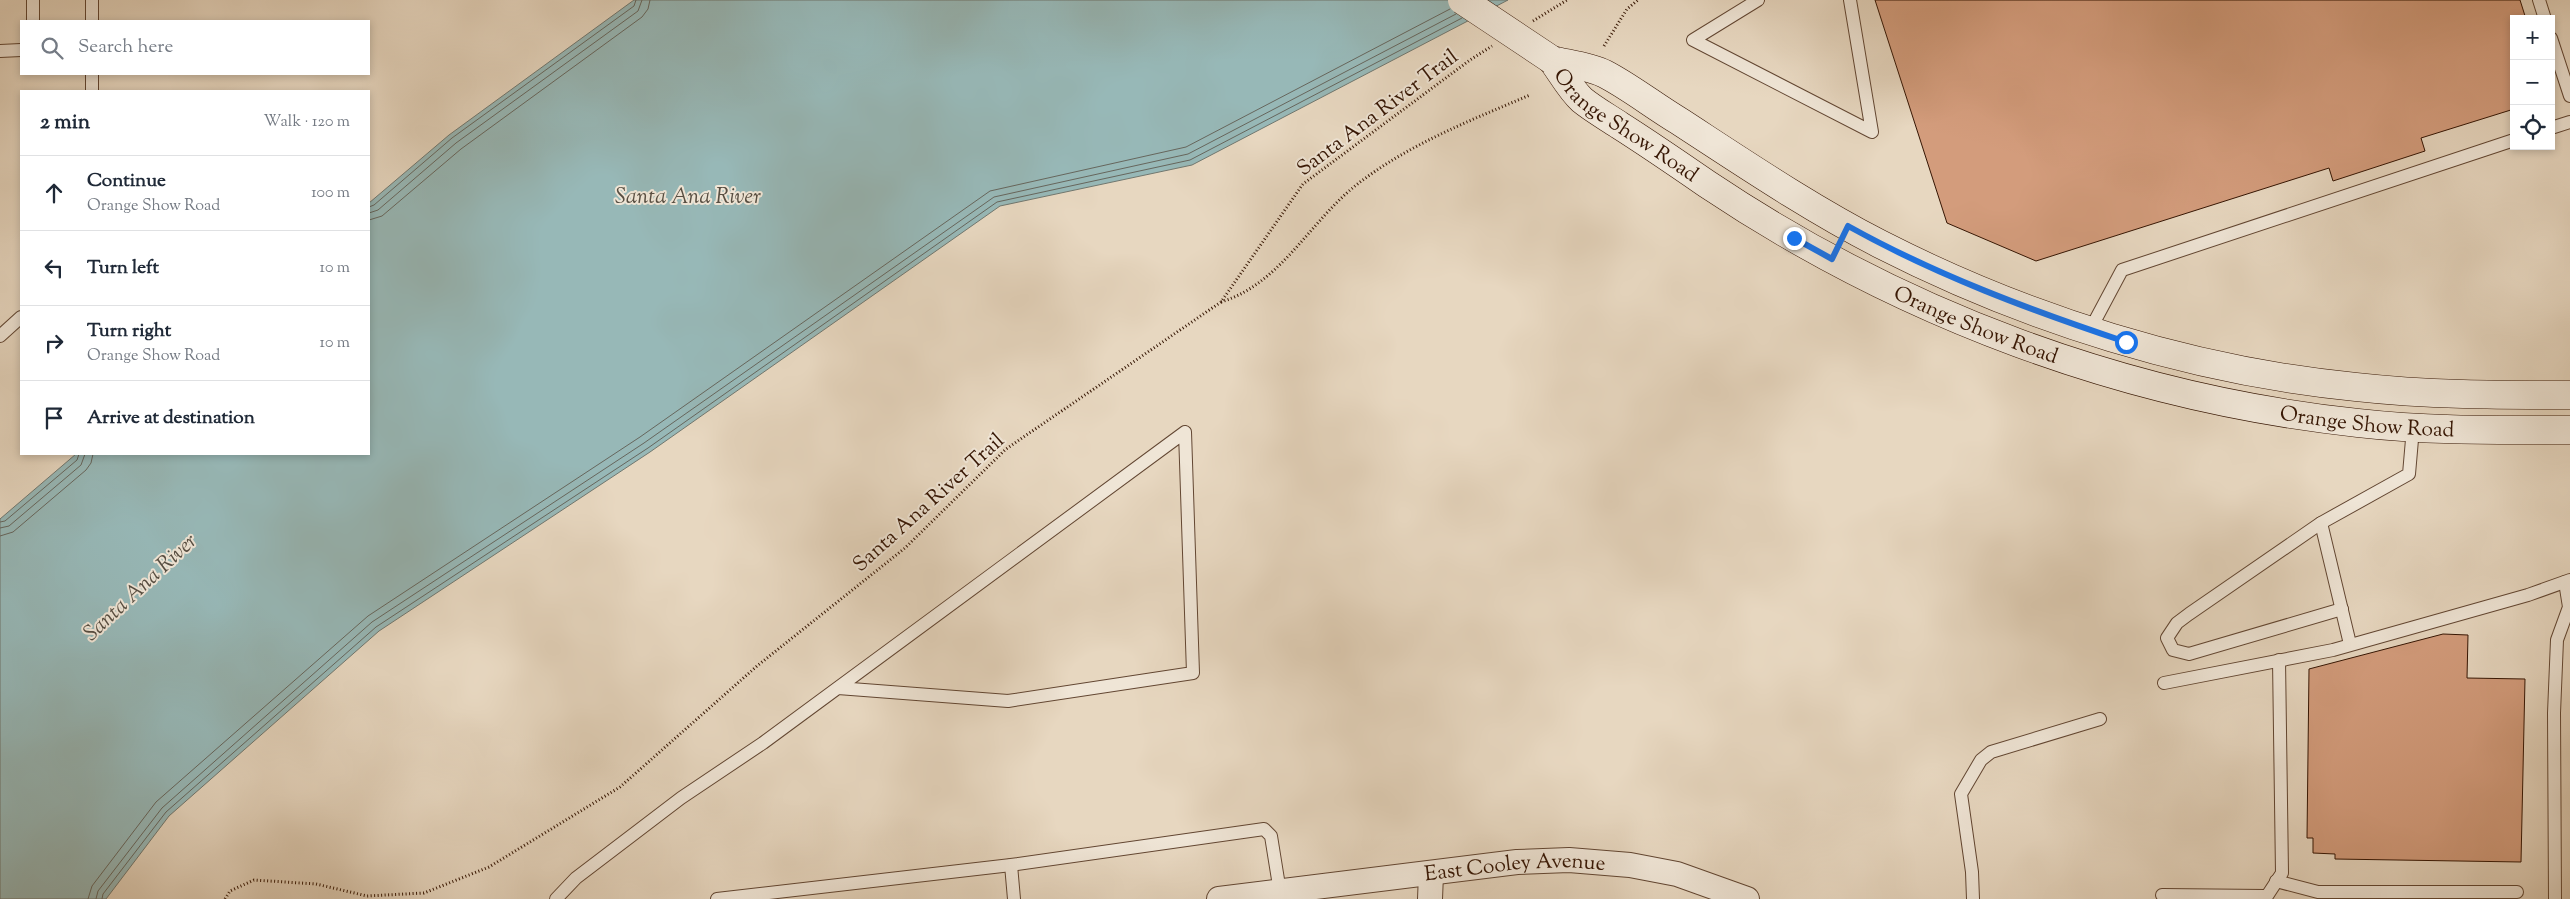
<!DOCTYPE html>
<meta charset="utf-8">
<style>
:root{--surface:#fff;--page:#f2f2f3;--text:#1f2937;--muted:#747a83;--line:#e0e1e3}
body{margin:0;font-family:"Sorts Mill Goudy",serif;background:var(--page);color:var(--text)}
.controls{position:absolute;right:15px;top:15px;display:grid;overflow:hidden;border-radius:0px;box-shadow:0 2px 8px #0003}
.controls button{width:45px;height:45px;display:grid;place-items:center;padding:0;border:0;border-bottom:1px solid var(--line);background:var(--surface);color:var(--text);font:25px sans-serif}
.stop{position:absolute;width:15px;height:15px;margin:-11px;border:4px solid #1a73e8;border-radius:50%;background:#fff}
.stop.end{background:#1a73e8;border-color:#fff;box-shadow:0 1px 5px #0008}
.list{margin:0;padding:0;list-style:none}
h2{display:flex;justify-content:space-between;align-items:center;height:65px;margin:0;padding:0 20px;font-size:21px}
h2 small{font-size:16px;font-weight:400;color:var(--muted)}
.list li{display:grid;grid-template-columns:32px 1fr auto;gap:15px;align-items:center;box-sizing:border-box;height:75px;padding:0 20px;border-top:1px solid var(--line)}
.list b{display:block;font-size:19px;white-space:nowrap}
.list p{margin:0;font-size:16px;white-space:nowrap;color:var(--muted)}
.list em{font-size:16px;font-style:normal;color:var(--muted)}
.icon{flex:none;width:28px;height:28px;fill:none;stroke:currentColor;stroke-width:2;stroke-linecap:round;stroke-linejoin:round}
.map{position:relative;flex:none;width:2570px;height:899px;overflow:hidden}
.search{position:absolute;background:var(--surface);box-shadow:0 2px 8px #0003;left:20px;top:20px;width:350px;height:55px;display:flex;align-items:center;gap:12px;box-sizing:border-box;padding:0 18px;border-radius:0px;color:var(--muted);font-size:19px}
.panel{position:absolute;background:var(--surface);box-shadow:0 2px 8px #0003;left:20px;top:90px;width:350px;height:365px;border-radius:0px}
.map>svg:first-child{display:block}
.water{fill:#97b8b7;stroke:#70776f}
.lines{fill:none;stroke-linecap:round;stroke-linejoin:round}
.shore{stroke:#66665d;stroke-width:1}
.building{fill:#d39c7c;stroke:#351503}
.lane-casing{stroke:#624632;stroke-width:14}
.street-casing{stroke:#624632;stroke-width:26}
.secondary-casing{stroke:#351503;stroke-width:29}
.path{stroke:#351503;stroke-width:3;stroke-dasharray:1 2.5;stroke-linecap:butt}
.lane{stroke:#efe5d6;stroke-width:12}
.street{stroke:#efe5d6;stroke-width:24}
.secondary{stroke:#efe5d6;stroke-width:28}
.secondary-bridge-casing{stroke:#351503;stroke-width:29;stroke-linecap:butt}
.secondary-bridge{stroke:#efe5d6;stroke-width:28}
.route{stroke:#1a73e8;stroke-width:6}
.labels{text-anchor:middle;stroke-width:4;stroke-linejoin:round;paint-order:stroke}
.street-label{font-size:21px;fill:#351503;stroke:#efe5d6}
.water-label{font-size:22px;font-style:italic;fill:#574e42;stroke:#efe5d6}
</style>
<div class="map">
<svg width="2570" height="899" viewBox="0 0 2570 899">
<rect width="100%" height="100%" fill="#e7d7c0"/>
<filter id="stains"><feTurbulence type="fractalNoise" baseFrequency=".004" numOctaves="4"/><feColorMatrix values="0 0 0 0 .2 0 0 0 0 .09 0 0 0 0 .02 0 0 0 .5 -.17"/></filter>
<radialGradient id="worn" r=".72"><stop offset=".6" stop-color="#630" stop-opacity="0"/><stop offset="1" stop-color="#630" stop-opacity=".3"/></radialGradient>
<!-- water -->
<polygon class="water" points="634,0 1508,0 1192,165 1000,206 650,452 379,631 169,816 106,899 0,899 0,519 76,454 369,454 369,203 449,135"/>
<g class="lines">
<!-- shore -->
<g class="shore">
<polyline points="369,207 374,205 452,138 634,6 636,0"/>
<polyline points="369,213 378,210 456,143 638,11 642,0"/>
<polyline points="369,220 382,216 461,149 642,17 648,9 650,0"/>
<polyline points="0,522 5,521 77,460 79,454"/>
<polyline points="0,528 9,526 81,465 85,454"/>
<polyline points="0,536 13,532 86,470 91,463 93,454"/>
<polyline points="88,899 92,886 156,802 368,616 640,437 990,191 1186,147 1450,9"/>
<polyline points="96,899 98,891 162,808 372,622 644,443 994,197 1188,154 1456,14"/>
<polyline points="102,899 103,894 166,812 376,627 648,448 997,202 1190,160 1462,18"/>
</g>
</g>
<!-- building -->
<g class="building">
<polygon points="1875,0 2520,0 2526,19 2514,19 2514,109 2421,138 2425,151 2333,181 2329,168 2036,261 1947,223"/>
<polygon points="2443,634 2468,635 2467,678 2525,679 2521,862 2335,859 2335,854 2313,853 2313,838 2307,838 2309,669"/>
</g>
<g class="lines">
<defs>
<g id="lane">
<polyline points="92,0 92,21"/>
<polyline points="1758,0 1693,40 1872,132 1850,0"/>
<polyline points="2539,0 2545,19"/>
<polyline points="33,21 33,0"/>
<polyline points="2551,38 2570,96"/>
<polyline points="0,51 21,50"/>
<polyline points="92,74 92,91"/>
<polyline points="2551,128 2570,122"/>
<polyline points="2090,330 2122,270 2514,140"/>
<polyline points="0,336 21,317"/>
<polyline points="2321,523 2350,644"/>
<polyline points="2342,609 2189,654 2173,650 2167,638 2177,623 2189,614 2321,523 2409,474 2413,428"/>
<polyline points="2164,683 2333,650 2528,595 2570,580"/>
<polyline points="1011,865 1014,899"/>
<polyline points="2276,881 2318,892 2517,892"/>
<polyline points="2162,895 2265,896"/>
<polyline points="556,899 576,878 681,798 763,743 1185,432 1193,673 1008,701 838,688"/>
<polyline points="717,899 1011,865 1264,829 1271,836 1280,892"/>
<polyline points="1973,899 1972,872 1961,794 1981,760 1991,752 2100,719"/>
<polyline points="2265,899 2282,873 2279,660"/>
<polyline points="2555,899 2554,713 2557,640 2569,607 2565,582"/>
</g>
<g id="street">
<path id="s1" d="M 1219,899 L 1517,862 L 1569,860 L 1630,865 L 1677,874 L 1747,899"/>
<polyline points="1430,899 1431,874"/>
</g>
<g id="secondary">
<path id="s2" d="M 1552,60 C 1561,72 1570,89 1582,100 C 1593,109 1607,117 1619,125 C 1649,144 1678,164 1707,184 C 1901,314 2125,398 2358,423 C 2428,431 2499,430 2570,430"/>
<path d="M 1552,60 C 1568,64 1589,66 1605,74 C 1630,87 1654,106 1679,121 C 1745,164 1810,208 1880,244 C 2027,319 2192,371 2356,387 C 2427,395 2499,395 2570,395"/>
</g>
</defs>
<!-- lane casing -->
<use href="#lane" class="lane-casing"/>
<!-- street casing -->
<use href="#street" class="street-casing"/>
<!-- secondary casing -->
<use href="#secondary" class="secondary-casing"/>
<!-- path -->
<g class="path">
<polyline points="1533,21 1567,0"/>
<polyline points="1604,46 1627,9 1638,0"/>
<path d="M 1221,302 C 1280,284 1309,223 1355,186 C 1407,145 1469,121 1530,95"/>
<polyline points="225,899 230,891 254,880 316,884 367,896 424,893 489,867 620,787 757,666 905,548 1006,449 1221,302 1303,184 1470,60 1492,46"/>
</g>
<!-- lane -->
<use href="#lane" class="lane"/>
<!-- street -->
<use href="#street" class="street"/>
<!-- secondary -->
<use href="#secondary" class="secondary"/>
<defs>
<polyline id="secondary-bridge" points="1462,0 1552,60"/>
</defs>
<!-- secondary-bridge casing -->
<use href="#secondary-bridge" class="secondary-bridge-casing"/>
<!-- secondary-bridge -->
<use href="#secondary-bridge" class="secondary-bridge"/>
</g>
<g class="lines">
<!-- route -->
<path class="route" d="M 1794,238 L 1832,259 L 1848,226 C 1936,275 2030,310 2126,342"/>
</g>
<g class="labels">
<!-- street labels -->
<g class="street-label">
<text transform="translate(1377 112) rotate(-37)" y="7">Santa Ana River Trail</text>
<text dy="7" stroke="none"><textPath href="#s2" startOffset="100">Orange Show Road</textPath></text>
<text dy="7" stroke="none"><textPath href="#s2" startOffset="505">Orange Show Road</textPath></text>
<text dy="7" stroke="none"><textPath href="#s2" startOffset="910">Orange Show Road</textPath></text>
<text transform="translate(928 502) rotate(-42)" y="7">Santa Ana River Trail</text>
<text dy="7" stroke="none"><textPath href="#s1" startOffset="298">East Cooley Avenue</textPath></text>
</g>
<!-- water labels -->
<g class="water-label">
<text x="688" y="203">Santa Ana River</text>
<text transform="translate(139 586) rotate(-43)" y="8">Santa Ana River</text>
</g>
</g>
<rect width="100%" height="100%" filter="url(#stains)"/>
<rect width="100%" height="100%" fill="url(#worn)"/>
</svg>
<div class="controls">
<button>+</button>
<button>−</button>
<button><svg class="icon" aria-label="locate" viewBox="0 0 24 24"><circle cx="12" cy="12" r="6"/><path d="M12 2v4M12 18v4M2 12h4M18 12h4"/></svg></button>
</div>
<div class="stop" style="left:2126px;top:342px"></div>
<div class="stop end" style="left:1794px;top:238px"></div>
<div class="search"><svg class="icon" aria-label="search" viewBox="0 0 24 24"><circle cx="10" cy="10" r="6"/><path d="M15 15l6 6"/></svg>Search here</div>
<section class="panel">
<h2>2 min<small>Walk · 120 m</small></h2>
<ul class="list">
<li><svg class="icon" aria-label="ahead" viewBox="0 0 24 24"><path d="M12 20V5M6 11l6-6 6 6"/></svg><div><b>Continue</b><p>Orange Show Road</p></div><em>100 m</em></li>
<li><svg class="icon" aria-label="left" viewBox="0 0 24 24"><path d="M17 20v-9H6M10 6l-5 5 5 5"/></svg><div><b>Turn left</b></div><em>10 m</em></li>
<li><svg class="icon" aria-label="right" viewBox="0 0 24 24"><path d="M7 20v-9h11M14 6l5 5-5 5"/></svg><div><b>Turn right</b><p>Orange Show Road</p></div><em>10 m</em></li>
<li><svg class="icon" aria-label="arrive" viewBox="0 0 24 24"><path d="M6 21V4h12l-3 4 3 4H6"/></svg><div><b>Arrive at destination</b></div></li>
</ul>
</section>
</div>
